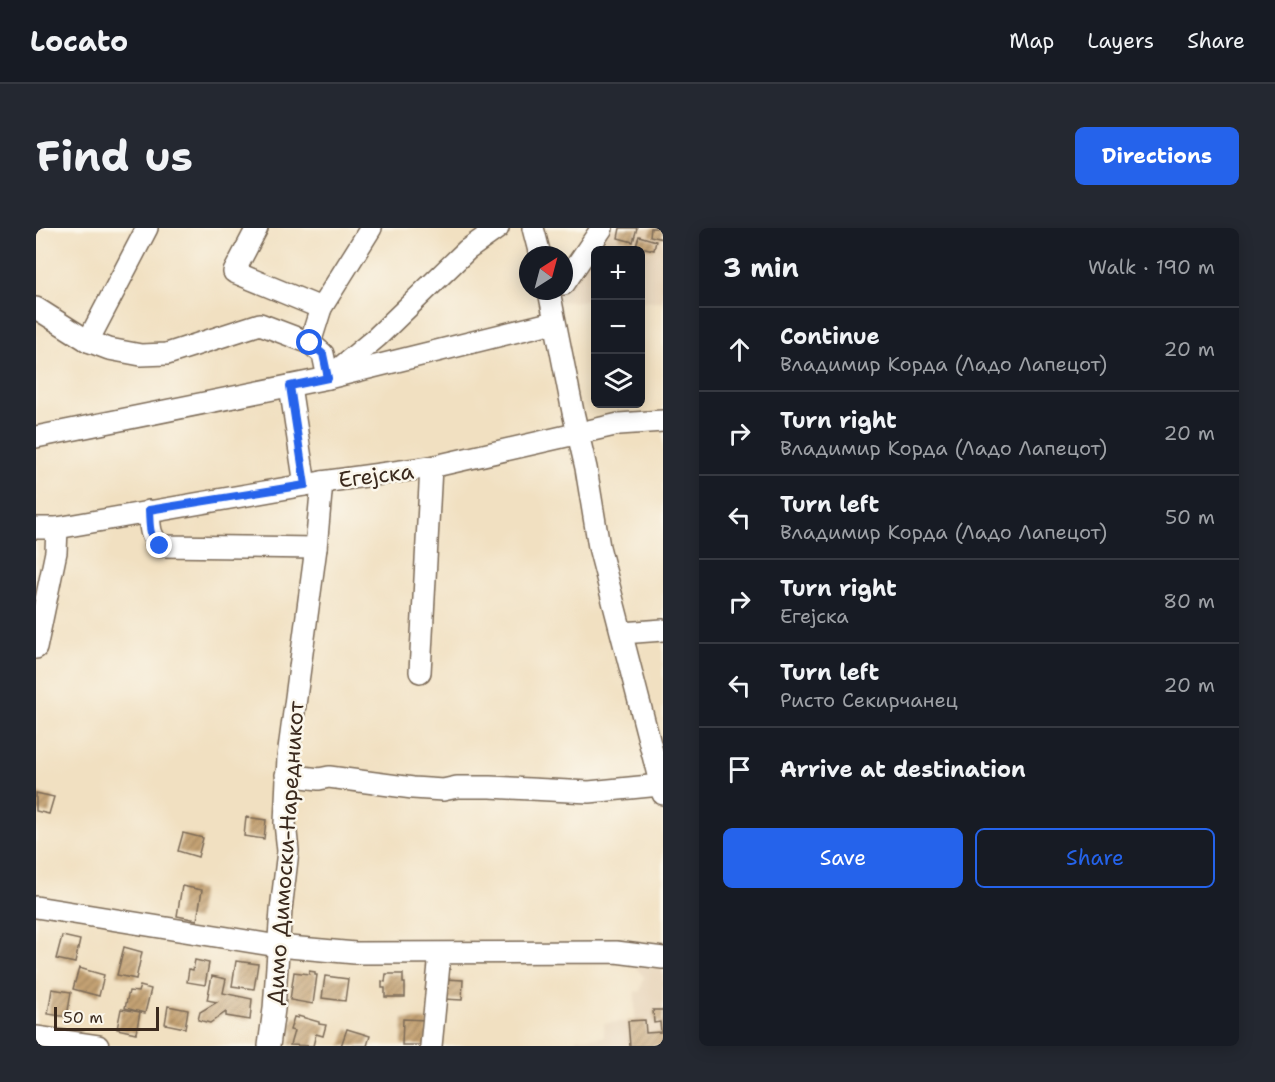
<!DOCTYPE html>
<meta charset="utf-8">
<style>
:root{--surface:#171b24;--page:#242831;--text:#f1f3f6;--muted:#9ea1a6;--line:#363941;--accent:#2563eb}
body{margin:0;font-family:"Shantell Sans",sans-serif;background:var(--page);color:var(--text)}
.controls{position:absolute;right:18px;top:18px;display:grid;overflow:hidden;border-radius:9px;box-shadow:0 3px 15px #0003}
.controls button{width:54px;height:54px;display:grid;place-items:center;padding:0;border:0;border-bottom:2px solid var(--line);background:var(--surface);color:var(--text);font:30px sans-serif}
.compass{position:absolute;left:483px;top:18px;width:54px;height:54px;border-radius:50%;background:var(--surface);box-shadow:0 3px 15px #0003;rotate:36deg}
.scale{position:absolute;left:18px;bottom:15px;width:105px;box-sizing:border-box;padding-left:6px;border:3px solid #3b2a1e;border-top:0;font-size:16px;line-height:21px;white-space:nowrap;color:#3b2a1e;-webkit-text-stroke:4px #fbf7ec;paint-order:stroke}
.stop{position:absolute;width:18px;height:18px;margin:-14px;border:4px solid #2563eb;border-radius:50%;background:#fff}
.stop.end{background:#2563eb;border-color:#fff;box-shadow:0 2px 6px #0008}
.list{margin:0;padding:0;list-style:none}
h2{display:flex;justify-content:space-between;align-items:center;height:78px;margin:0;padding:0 24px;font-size:26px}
h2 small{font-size:20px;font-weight:400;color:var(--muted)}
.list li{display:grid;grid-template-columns:39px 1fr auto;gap:18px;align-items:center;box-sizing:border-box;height:84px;padding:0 24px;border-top:2px solid var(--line)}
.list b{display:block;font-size:22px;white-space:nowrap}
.list p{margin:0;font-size:20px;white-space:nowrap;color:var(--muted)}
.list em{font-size:20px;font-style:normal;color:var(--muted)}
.actions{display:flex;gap:12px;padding:18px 24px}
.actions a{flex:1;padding:14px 0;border:2px solid var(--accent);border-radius:9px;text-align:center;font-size:21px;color:var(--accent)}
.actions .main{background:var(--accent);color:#fff}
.icon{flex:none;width:33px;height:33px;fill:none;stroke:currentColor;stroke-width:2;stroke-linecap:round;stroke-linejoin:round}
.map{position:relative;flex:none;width:627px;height:818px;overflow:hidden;border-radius:9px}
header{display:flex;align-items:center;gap:36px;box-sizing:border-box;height:84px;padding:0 30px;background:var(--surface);border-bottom:2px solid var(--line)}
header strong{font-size:28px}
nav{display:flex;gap:33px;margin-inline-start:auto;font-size:21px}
.intro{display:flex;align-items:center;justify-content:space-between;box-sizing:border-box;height:144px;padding:0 36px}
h1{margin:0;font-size:42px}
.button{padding:15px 27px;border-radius:9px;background:var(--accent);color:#fff;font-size:21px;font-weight:700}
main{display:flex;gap:36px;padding:0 36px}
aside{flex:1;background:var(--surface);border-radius:9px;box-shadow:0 3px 15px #0003}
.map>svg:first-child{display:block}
.built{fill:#e5d0b4}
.building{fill:url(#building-hatch)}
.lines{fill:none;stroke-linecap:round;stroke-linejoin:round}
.minor-casing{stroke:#7b6a57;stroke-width:24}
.minor{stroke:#fff;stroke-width:21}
.route{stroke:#2563eb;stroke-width:8}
.labels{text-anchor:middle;stroke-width:5;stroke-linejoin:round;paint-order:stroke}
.street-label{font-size:22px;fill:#3b2a1e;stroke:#fbf7ec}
</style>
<header>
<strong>Locato</strong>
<nav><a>Map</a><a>Layers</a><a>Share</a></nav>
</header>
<div class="intro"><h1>Find us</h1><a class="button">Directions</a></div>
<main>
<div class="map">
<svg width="627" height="818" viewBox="0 0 627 818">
<defs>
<pattern id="building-hatch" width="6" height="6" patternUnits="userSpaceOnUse" patternTransform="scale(1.5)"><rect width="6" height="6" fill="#c4a273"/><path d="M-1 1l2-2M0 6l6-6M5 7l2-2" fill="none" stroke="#a0845e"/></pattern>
</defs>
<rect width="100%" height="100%" fill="#fbf7ec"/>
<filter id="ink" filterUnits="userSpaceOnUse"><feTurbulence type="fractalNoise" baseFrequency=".0167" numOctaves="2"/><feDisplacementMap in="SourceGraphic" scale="12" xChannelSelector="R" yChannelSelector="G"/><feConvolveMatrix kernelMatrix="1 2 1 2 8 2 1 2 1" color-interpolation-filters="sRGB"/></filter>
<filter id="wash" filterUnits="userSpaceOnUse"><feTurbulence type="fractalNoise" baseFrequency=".008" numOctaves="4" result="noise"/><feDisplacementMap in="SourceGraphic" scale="24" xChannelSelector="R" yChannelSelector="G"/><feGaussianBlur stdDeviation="1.35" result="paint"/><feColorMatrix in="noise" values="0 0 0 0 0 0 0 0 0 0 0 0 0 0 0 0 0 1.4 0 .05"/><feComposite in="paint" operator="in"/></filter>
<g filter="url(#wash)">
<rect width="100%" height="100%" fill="#f1e0c1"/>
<!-- built -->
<g class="built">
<polygon points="566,0 627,0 627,73 605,73 604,22 560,22 559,73 516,74"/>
<polygon points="603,727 627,742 627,818 540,818 540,810 568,809 568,795 599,793 599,763 604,764 608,749 599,739"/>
</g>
<g id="blocks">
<!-- building -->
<g class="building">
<polygon points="584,0 601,0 597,14 582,10"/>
<polygon points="615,0 627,0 627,11 614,8"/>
<polygon points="603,8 620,13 618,22 600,18"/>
<polygon points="0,565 18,569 13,586 0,583"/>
<polygon points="210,589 230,592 228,611 208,608"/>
<polygon points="147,605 167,610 162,629 142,623"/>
<polygon points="146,658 166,662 161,692 141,688"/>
<polygon points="26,708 44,712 39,735 20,731"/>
<polygon points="88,719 106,724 100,751 81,747"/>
<polygon points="159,732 173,735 169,757 151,754 153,741 157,742"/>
<polygon points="200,733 222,736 218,761 196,758"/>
<polygon points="43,740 68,747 63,768 37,761"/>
<polygon points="273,743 279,744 279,747 281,747 277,776 254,772 258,744 273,746"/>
<polygon points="350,746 367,746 367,755 369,755 369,769 349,769 349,760 346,760 346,753 349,754"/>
<polygon points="176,748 190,751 187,765 216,771 214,792 190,788 190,784 174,795 162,792 164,784 181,774 171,772"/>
<polygon points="289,748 312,751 309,773 286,770"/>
<polygon points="408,751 427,752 426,772 407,771"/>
<polygon points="104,758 115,761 109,785 89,780 93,763 102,764"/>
<polygon points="16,761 35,764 31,789 12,786"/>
<polygon points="132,778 152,782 149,800 129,796"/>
<polygon points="85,781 104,784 100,805 81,801"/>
<polygon points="617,782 627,782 627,818 594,818 592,793 609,792 610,805 625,804 624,794 618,795"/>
<polygon points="262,788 283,794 283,796 290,797 287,808 280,806 277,818 254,817 258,803 254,802 258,789 262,790"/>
<polygon points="367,791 392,792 391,817 366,817"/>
<polygon points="311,801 334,808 331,818 305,818"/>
</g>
</g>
</g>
<g filter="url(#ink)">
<use href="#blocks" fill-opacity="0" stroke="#7b6a57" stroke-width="1.5"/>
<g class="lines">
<defs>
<g id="minor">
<polyline points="221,0 198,44 285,80"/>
<polyline points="497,0 504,27"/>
<polyline points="528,56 566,0"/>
<polyline points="513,63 537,184 550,240 563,319 627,566"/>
<polyline points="0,80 52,113 73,121 105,127 131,126 224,96 274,115 287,126 292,150 341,109 431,22 462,0"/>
<polyline points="52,113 111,0"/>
<polyline points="274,115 285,80 335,0"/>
<polyline points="254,158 269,257"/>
<polyline points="0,209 292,150 518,94"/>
<path d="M 113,283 C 114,297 113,308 124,318 L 280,320"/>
<polyline points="0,300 21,300 286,254 395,239 583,196 627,193"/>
<polyline points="586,405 627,402"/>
<polyline points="0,420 20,324 21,300"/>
<polyline points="384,444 395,239"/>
<polyline points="250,547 283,551 293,549 377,560 407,562 421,559 454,559 553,564 624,557"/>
<polyline points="0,679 242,718 319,725 580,724 627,730"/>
<polyline points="0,809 62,818"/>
<polyline points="233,818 238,781 245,682 252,623 249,595 252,529 280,320 286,254"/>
<polyline points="395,818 404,726"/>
</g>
</defs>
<!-- minor casing -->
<use href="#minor" class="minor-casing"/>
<!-- minor -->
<use href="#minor" class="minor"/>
</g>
</g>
<g class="lines" filter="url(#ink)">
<!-- route -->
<path class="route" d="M 124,318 C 112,308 114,297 113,282 L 269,257 L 254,158 L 292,150 L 287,126 L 274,115"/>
</g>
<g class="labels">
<!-- street labels -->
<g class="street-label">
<text transform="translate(340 247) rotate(-7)" y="8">Егејска</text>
<text transform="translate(249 625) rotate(-86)" y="8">Димо Димоски-Наредникот</text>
</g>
</g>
</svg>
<div class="controls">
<button>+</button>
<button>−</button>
<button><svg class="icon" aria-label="layers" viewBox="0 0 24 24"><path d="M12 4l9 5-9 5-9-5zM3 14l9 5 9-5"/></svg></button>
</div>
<svg class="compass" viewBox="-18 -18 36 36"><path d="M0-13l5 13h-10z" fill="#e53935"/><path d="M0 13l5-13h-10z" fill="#9ea1a6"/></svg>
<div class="scale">50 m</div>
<div class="stop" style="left:274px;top:115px"></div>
<div class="stop end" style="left:124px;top:318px"></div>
</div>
<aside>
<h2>3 min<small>Walk · 190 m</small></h2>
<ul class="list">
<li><svg class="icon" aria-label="ahead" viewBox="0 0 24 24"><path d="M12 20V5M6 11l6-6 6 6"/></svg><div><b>Continue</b><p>Владимир Корда (Ладо Лапецот)</p></div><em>20 m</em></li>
<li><svg class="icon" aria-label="right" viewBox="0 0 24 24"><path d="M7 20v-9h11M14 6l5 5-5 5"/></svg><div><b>Turn right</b><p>Владимир Корда (Ладо Лапецот)</p></div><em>20 m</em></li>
<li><svg class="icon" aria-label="left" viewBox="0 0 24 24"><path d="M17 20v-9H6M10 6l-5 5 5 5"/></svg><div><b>Turn left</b><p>Владимир Корда (Ладо Лапецот)</p></div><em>50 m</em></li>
<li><svg class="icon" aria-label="right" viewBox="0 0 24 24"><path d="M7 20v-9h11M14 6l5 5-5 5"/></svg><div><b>Turn right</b><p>Егејска</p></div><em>80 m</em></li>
<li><svg class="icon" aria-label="left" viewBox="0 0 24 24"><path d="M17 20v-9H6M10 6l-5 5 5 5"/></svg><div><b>Turn left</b><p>Ристо Секирчанец</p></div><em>20 m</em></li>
<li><svg class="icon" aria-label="arrive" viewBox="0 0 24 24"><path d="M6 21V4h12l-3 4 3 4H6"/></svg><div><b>Arrive at destination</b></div></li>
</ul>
<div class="actions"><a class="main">Save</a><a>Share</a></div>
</aside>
</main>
